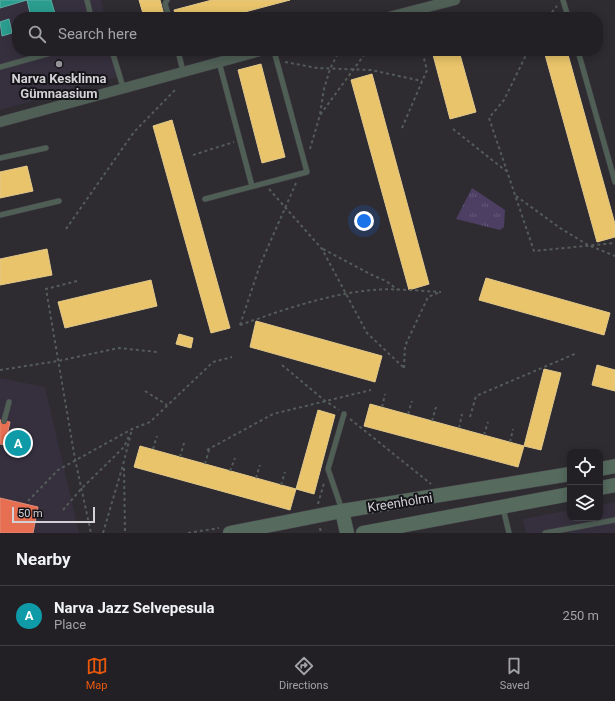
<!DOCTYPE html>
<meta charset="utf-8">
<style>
:root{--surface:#222025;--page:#2a282d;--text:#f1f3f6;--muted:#a2a3a7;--line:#3f3e42;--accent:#ea580c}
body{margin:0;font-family:Roboto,sans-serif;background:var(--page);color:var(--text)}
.controls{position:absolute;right:12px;bottom:12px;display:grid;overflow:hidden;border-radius:8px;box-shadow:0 2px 10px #0003}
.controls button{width:36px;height:36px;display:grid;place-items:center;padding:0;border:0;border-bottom:1px solid var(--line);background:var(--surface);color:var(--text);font:20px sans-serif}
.scale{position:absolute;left:12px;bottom:10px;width:83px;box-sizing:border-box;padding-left:4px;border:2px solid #d3d0d6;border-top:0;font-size:11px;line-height:14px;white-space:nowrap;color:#d3d0d6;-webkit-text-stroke:3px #141317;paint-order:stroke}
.you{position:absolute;left:364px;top:221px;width:14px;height:14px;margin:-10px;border:3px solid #fff;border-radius:50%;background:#1a73e8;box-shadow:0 0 0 6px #1a73e833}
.badge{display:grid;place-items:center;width:26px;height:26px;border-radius:50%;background:var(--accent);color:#fff;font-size:13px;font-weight:700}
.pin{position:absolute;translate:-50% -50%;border:2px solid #fff;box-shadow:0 1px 4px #0006}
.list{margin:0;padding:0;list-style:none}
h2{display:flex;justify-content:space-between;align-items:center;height:52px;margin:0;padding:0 16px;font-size:17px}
h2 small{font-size:13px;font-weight:400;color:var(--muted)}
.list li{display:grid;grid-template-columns:26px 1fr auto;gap:12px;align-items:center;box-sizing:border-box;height:60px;padding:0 16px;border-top:1px solid var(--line)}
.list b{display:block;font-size:15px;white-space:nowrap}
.list p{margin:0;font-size:13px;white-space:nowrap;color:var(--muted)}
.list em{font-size:13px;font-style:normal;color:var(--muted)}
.icon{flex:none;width:22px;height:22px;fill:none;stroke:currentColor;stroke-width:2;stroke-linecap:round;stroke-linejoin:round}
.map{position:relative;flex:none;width:615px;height:533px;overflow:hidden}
.search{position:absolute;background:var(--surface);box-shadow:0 2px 10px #0003;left:12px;right:12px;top:12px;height:44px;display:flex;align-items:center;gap:10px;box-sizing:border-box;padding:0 14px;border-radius:16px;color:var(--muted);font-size:15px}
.sheet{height:112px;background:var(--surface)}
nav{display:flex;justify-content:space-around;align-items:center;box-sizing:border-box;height:56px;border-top:1px solid var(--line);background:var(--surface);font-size:11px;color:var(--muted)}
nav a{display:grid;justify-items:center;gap:2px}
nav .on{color:var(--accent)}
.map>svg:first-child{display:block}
.built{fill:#36303e}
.grass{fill:url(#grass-tufts)}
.homes{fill:#e9c46a;stroke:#e2c88a}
.shops{fill:#e76f51;stroke:#e18c79}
.schools{fill:#2a9d8f;stroke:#5daca4}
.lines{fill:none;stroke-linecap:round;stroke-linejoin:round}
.service-casing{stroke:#48464b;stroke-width:6}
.minor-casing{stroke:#48464b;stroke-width:11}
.secondary-casing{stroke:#48464b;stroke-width:15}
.path{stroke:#545c58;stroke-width:2;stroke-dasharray:3 3;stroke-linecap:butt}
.service{stroke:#4f5f56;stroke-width:5}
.minor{stroke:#4f5f56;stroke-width:10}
.secondary{stroke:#566a5e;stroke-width:14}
.poi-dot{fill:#99969c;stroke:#141317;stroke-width:1.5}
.labels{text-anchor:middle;stroke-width:4;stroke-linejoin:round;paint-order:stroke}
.poi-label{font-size:13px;font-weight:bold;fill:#d3d0d6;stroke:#141317}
.street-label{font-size:13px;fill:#d3d0d6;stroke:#141317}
</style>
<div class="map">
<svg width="615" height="533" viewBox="0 0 615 533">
<defs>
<pattern id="grass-tufts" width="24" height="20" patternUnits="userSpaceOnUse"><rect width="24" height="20" fill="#4d3e63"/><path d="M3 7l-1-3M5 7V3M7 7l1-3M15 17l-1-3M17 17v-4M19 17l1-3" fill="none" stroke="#665979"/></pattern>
</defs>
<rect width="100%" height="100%" fill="#2e2b31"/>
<!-- built -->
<g class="built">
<polygon points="0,0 101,0 105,17 17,17 17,51 115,51 122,76 0,110"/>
<polygon points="0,378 45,387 79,533 0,533"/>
<polygon points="615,502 615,533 526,533 523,519 570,510 570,518 600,518 600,505"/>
</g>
<!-- grass -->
<polygon class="grass" points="472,188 505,210 504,227 500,230 456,219"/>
<!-- homes -->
<g class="homes">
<polygon points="139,0 160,0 164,15 157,17 144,17"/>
<polygon points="212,0 290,0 226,17 176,17 174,10"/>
<polygon points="350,51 363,51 351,55"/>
<polygon points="432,51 459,51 476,112 450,119"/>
<polygon points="544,51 567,51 615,224 615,237 597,242"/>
<polygon points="261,64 285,157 262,163 238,70"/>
<polygon points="372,74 429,284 409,290 351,80"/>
<polygon points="172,120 230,328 211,333 153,126"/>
<polygon points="27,166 33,191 0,198 0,172"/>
<polygon points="47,249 52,275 0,285 0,259"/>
<polygon points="486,278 610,313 604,335 479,300"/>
<polygon points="151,280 157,306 65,328 58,302"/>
<polygon points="256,321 382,356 375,382 250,347"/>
<polygon points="179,334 193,338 191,348 176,344"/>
<polygon points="597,365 615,370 615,391 592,385"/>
<polygon points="544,369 561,373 541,450 524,446"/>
<polygon points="370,404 524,446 518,467 364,426"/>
<polygon points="318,410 335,415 314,494 296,489"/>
<polygon points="140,446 296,489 290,510 134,467"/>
</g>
<!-- shops -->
<g class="shops">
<polygon points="0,420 10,422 5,445 0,444"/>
<polygon points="7,435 32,441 29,451 5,445"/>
<polygon points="0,498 38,507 33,533 0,533"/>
</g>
<!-- schools -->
<g class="schools">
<polygon points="0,0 51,0 56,17 31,17 27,0 0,8"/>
<polygon points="9,19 12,33 2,36 0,22"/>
</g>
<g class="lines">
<defs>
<g id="service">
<polyline points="87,0 91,17"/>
<polyline points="167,0 165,4 169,17"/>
<polyline points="563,0 568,17"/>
<polyline points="112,51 123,87"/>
<polyline points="178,51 183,71"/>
<polyline points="578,51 615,182"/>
<polyline points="219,62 252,186"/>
<polyline points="0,67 58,51"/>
<polyline points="0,158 46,148"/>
<polyline points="205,199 307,172 274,51"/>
<polyline points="0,215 59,201"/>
<polyline points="4,421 9,402"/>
<polyline points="503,508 509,533"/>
<polyline points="342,510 328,469 344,414"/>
<polyline points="545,533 615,520"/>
</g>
<g id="minor">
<polyline points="389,17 455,0"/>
<polyline points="0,122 260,51"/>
</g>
<g id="secondary">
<polyline points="600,469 615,466"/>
<polyline points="600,488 615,485"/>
<polyline points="342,511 347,533"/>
<polyline points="230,533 342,511 570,474"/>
<polyline points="363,533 570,494"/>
</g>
</defs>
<!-- service casing -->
<use href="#service" class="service-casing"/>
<!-- minor casing -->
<use href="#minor" class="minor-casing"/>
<!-- secondary casing -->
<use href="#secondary" class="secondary-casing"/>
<!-- path -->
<g class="path">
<polyline points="548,17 557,6"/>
<polyline points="528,51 504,100 489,118 534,251 615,243"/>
<polyline points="285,62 317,68 371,70 422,81"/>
<polyline points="320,114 324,89 330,69 339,51"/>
<polyline points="402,128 427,70 422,51"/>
<polyline points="453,129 506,171"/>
<polyline points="310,149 320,115 367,51"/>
<polyline points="193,155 234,142"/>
<polyline points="269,189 322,249 367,333 404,368"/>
<polyline points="516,196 560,228 588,245 615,256"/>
<polyline points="66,229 134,132 176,89"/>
<polyline points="323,249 372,275 386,281 398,290"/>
<polyline points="77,281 46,289 75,459 91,533"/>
<polyline points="240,325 260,265 296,183"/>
<path d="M 240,325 C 283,310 327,294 373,290 C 395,288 419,291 441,292"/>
<polyline points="282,365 324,400 339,410"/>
<polyline points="404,368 405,346 428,297 440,292"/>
<polyline points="0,370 58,361 119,348 157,352"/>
<polyline points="145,391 167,405"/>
<polyline points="382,407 385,394"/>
<polyline points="408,414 412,401"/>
<polyline points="470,417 476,396 577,353"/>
<polyline points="350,419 431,484"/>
<polyline points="432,421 436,407"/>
<polyline points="459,428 462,414"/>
<polyline points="484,435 488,422"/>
<polyline points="510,442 513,429"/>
<polyline points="153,449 157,436"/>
<polyline points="207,450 273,414 371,390"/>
<polyline points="180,457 184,443"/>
<polyline points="205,464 209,450"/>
<polyline points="124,468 125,533"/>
<polyline points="230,471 235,458"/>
<polyline points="256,478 260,465"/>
<polyline points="281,485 285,472"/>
<polyline points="28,501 58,470 132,429 150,422 213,362 232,357"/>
<polyline points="318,504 324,483"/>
<polyline points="63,510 81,489 124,447 130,434"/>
<polyline points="320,528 321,533"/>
<polyline points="103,533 123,465 132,429"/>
<polyline points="188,533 219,528"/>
</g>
<!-- service -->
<use href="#service" class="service"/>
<!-- minor -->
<use href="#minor" class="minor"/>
<!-- secondary -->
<use href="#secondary" class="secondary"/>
</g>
<!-- markers -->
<circle class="poi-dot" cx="59" cy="64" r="4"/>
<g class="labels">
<!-- poi labels -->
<g class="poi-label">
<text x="59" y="83">Narva Kesklinna<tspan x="59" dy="15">Gümnaasium</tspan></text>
</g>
<!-- street labels -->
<g class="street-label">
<text transform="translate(400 502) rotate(-9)" y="5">Kreenholmi</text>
</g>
</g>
</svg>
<div class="controls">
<button><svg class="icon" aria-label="locate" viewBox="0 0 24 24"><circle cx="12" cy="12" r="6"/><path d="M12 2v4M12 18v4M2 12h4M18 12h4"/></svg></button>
<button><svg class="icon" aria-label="layers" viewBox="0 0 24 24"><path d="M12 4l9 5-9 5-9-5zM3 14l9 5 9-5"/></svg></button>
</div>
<div class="scale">50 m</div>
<div class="you"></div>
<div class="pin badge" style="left:18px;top:443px;background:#0f9aa8">A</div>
<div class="search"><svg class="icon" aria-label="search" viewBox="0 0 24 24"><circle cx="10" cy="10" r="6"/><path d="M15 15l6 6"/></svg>Search here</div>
</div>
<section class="sheet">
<h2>Nearby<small></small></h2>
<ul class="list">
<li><span class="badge" style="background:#0f9aa8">A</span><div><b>Narva Jazz Selvepesula</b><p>Place</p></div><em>250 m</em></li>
</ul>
</section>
<nav>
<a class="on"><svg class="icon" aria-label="map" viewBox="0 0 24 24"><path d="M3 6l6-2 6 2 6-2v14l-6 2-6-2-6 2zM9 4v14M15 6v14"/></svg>Map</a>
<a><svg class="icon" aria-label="directions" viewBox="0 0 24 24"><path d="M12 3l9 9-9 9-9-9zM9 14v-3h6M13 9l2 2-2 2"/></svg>Directions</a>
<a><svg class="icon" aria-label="saved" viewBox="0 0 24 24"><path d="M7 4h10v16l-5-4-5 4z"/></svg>Saved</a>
</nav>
